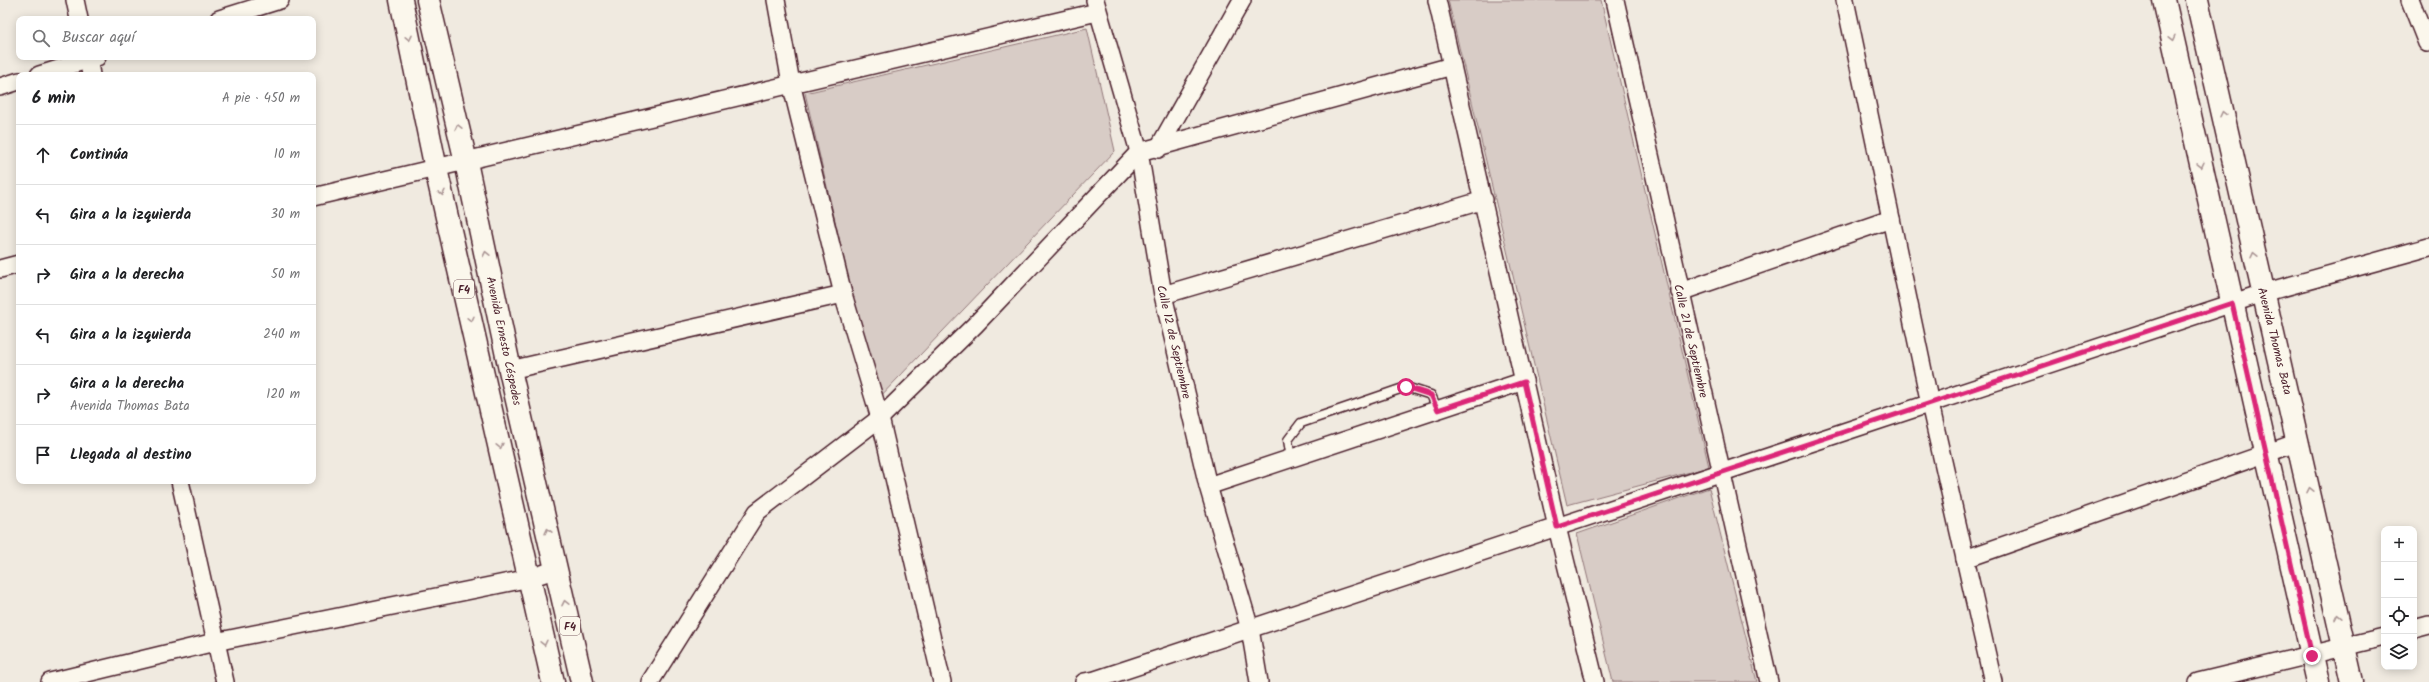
<!DOCTYPE html>
<html lang="es">
<meta charset="utf-8">
<style>
:root{--surface:#fff;--page:#f6f6f6;--text:#202124;--muted:#757577;--line:#e0e0e0}
body{margin:0;font-family:Kalam,sans-serif;background:var(--page);color:var(--text)}
.controls{position:absolute;right:12px;bottom:12px;display:grid;overflow:hidden;border-radius:8px;box-shadow:0 2px 10px #0003}
.controls button{width:36px;height:36px;display:grid;place-items:center;padding:0;border:0;border-bottom:1px solid var(--line);background:var(--surface);color:var(--text);font:20px sans-serif}
.stop{position:absolute;width:12px;height:12px;margin:-9px;border:3px solid #db2777;border-radius:50%;background:#fff}
.stop.end{background:#db2777;border-color:#fff;box-shadow:0 1px 4px #0008}
.list{margin:0;padding:0;list-style:none}
h2{display:flex;justify-content:space-between;align-items:center;height:52px;margin:0;padding:0 16px;font-size:17px}
h2 small{font-size:13px;font-weight:400;color:var(--muted)}
.list li{display:grid;grid-template-columns:26px 1fr auto;gap:12px;align-items:center;box-sizing:border-box;height:60px;padding:0 16px;border-top:1px solid var(--line)}
.list b{display:block;font-size:15px;white-space:nowrap}
.list p{margin:0;font-size:13px;white-space:nowrap;color:var(--muted)}
.list em{font-size:13px;font-style:normal;color:var(--muted)}
.icon{flex:none;width:22px;height:22px;fill:none;stroke:currentColor;stroke-width:2;stroke-linecap:round;stroke-linejoin:round}
.map{position:relative;flex:none;width:2429px;height:682px;overflow:hidden}
.search{position:absolute;background:var(--surface);box-shadow:0 2px 10px #0003;left:16px;top:16px;width:300px;height:44px;display:flex;align-items:center;gap:10px;box-sizing:border-box;padding:0 14px;border-radius:8px;color:var(--muted);font-size:15px}
.panel{position:absolute;background:var(--surface);box-shadow:0 2px 10px #0003;left:16px;top:72px;width:300px;height:412px;border-radius:8px}
.map>svg:first-child{display:block}
.green{fill:#d8ccc6;stroke:#917678}
.lines{fill:none;stroke-linecap:round;stroke-linejoin:round}
.service-casing{stroke:#4a1f2b;stroke-width:11}
.minor-casing{stroke:#4a1f2b;stroke-width:20}
.secondary-casing{stroke:#4a1f2b;stroke-width:25}
.trunk-casing{stroke:#4a1f2b;stroke-width:25}
.service{stroke:#fbf7ec;stroke-width:8}
.minor{stroke:#fbf7ec;stroke-width:17}
.secondary{stroke:#fbf7ec;stroke-width:22}
.trunk{stroke:#fbf7ec;stroke-width:22}
.oneway{stroke:#ab9695}
.route{stroke:#db2777;stroke-width:5}
.labels{text-anchor:middle;stroke-width:3;stroke-linejoin:round;paint-order:stroke}
.shield{fill:#fbf7ec;stroke:#7f6065;stroke-width:1}
.shield-label{font-size:11px;font-weight:bold;fill:#4a1f2b}
.street-label{font-size:12px;fill:#4a1f2b;stroke:#fbf7ec}
</style>
<div class="map">
<svg width="2429" height="682" viewBox="0 0 2429 682">
<rect width="100%" height="100%" fill="#f0eae0"/>
<filter id="ink" filterUnits="userSpaceOnUse"><feTurbulence type="fractalNoise" baseFrequency=".025" numOctaves="2"/><feDisplacementMap in="SourceGraphic" scale="8" xChannelSelector="R" yChannelSelector="G"/><feConvolveMatrix kernelMatrix="1 2 1 2 8 2 1 2 1" color-interpolation-filters="sRGB"/></filter>
<g filter="url(#ink)">
<!-- green -->
<g class="green">
<polygon points="1448,0 1601,0 1709,467 1567,505"/>
<polygon points="1087,28 1115,151 877,400 805,93"/>
<polygon points="1709,488 1757,682 1613,682 1577,534"/>
</g>
<g class="lines">
<defs>
<polyline id="service" points="1291,459 1288,440 1301,423 1406,387 1431,395 1438,410"/>
<g id="minor">
<polyline points="75,0 79,19"/>
<polyline points="776,0 791,83 843,294 880,418 942,682"/>
<polyline points="1095,0 1139,152 1163,295 1208,486 1250,629 1259,682"/>
<polyline points="1437,0 1557,527 1595,682"/>
<polyline points="1615,0 1769,682"/>
<polyline points="1845,0 1930,404 1993,682"/>
<polyline points="2410,0 2427,43 2429,42"/>
<polyline points="219,19 280,0"/>
<polyline points="88,57 91,75"/>
<polyline points="39,75 97,57"/>
<polyline points="0,87 19,81"/>
<polyline points="1158,149 1242,0"/>
<polyline points="313,197 1097,12"/>
<polyline points="0,269 19,264"/>
<polyline points="1680,292 1891,219"/>
<polyline points="1163,295 1484,200"/>
<polyline points="510,370 843,294"/>
<polyline points="180,481 225,682"/>
<polyline points="1208,486 1524,381"/>
<polyline points="1965,559 2299,442"/>
<polyline points="2414,629 2429,625"/>
<polyline points="50,682 215,642 530,578 557,569"/>
<polyline points="650,682 757,512 880,418 975,325 1139,152 1452,66"/>
<polyline points="1084,682 1095,680 2263,293 2429,247"/>
<polyline points="2198,682 2384,637"/>
</g>
<g id="secondary">
<polyline points="2164,0 2318,682"/>
<polyline points="2197,0 2352,682"/>
</g>
<g id="trunk">
<polyline points="401,0 436,169 553,682"/>
<polyline points="428,0 466,162 510,370 582,682"/>
</g>
</defs>
<!-- service casing -->
<use href="#service" class="service-casing"/>
<!-- minor casing -->
<use href="#minor" class="minor-casing"/>
<!-- secondary casing -->
<use href="#secondary" class="secondary-casing"/>
<!-- trunk casing -->
<use href="#trunk" class="trunk-casing"/>
<!-- service -->
<use href="#service" class="service"/>
<!-- minor -->
<use href="#minor" class="minor"/>
<!-- secondary -->
<use href="#secondary" class="secondary"/>
<!-- trunk -->
<use href="#trunk" class="trunk"/>
</g>
<!-- one-way arrows -->
<defs><path id="oneway-chevron" d="M-2-3.5L2.5 0L-2 3.5" fill="none" stroke-width="1.6" stroke-linecap="round" stroke-linejoin="round"/></defs>
<g class="oneway">
<use href="#oneway-chevron" transform="translate(409 38) rotate(78)"/>
<use href="#oneway-chevron" transform="translate(2173 38) rotate(77)"/>
<use href="#oneway-chevron" transform="translate(2223 114) rotate(-103)"/>
<use href="#oneway-chevron" transform="translate(458 127) rotate(-103)"/>
<use href="#oneway-chevron" transform="translate(2201 165) rotate(77)"/>
<use href="#oneway-chevron" transform="translate(442 193) rotate(77)"/>
<use href="#oneway-chevron" transform="translate(486 254) rotate(-102)"/>
<use href="#oneway-chevron" transform="translate(2254 255) rotate(-103)"/>
<use href="#oneway-chevron" transform="translate(471 319) rotate(77)"/>
<use href="#oneway-chevron" transform="translate(500 446) rotate(77)"/>
<use href="#oneway-chevron" transform="translate(2310 490) rotate(-102)"/>
<use href="#oneway-chevron" transform="translate(548 531) rotate(-103)"/>
<use href="#oneway-chevron" transform="translate(565 603) rotate(-102)"/>
<use href="#oneway-chevron" transform="translate(2338 617) rotate(-102)"/>
<use href="#oneway-chevron" transform="translate(544 643) rotate(77)"/>
</g>
</g>
<g class="lines" filter="url(#ink)">
<!-- route -->
<polyline class="route" points="1406,387 1431,395 1438,410 1524,382 1557,527 2232,303 2312,656"/>
</g>
<g class="labels">
<!-- shield labels -->
<g class="shield">
<rect x="454" y="280" width="20" height="18" rx="3"/>
<rect x="560" y="617" width="20" height="18" rx="3"/>
</g>
<g class="shield-label">
<text x="464" y="293">F4</text>
<text x="570" y="630">F4</text>
</g>
<!-- street labels -->
<g class="street-label">
<text transform="translate(504 341) rotate(78)" y="4">Avenida Ernesto Céspedes</text>
<text transform="translate(1691 341) rotate(77)" y="4">Calle 21 de Septiembre</text>
<text transform="translate(2275 341) rotate(76)" y="4">Avenida Thomas Bata</text>
<text transform="translate(1174 342) rotate(77)" y="4">Calle 12 de Septiembre</text>
</g>
</g>
</svg>
<div class="controls">
<button>+</button>
<button>−</button>
<button><svg class="icon" aria-label="locate" viewBox="0 0 24 24"><circle cx="12" cy="12" r="6"/><path d="M12 2v4M12 18v4M2 12h4M18 12h4"/></svg></button>
<button><svg class="icon" aria-label="layers" viewBox="0 0 24 24"><path d="M12 4l9 5-9 5-9-5zM3 14l9 5 9-5"/></svg></button>
</div>
<div class="stop" style="left:1406px;top:387px"></div>
<div class="stop end" style="left:2312px;top:656px"></div>
<div class="search"><svg class="icon" aria-label="search" viewBox="0 0 24 24"><circle cx="10" cy="10" r="6"/><path d="M15 15l6 6"/></svg>Buscar aquí</div>
<section class="panel">
<h2>6 min<small>A pie · 450 m</small></h2>
<ul class="list">
<li><svg class="icon" aria-label="ahead" viewBox="0 0 24 24"><path d="M12 20V5M6 11l6-6 6 6"/></svg><div><b>Continúa</b></div><em>10 m</em></li>
<li><svg class="icon" aria-label="left" viewBox="0 0 24 24"><path d="M17 20v-9H6M10 6l-5 5 5 5"/></svg><div><b>Gira a la izquierda</b></div><em>30 m</em></li>
<li><svg class="icon" aria-label="right" viewBox="0 0 24 24"><path d="M7 20v-9h11M14 6l5 5-5 5"/></svg><div><b>Gira a la derecha</b></div><em>50 m</em></li>
<li><svg class="icon" aria-label="left" viewBox="0 0 24 24"><path d="M17 20v-9H6M10 6l-5 5 5 5"/></svg><div><b>Gira a la izquierda</b></div><em>240 m</em></li>
<li><svg class="icon" aria-label="right" viewBox="0 0 24 24"><path d="M7 20v-9h11M14 6l5 5-5 5"/></svg><div><b>Gira a la derecha</b><p>Avenida Thomas Bata</p></div><em>120 m</em></li>
<li><svg class="icon" aria-label="arrive" viewBox="0 0 24 24"><path d="M6 21V4h12l-3 4 3 4H6"/></svg><div><b>Llegada al destino</b></div></li>
</ul>
</section>
</div>
